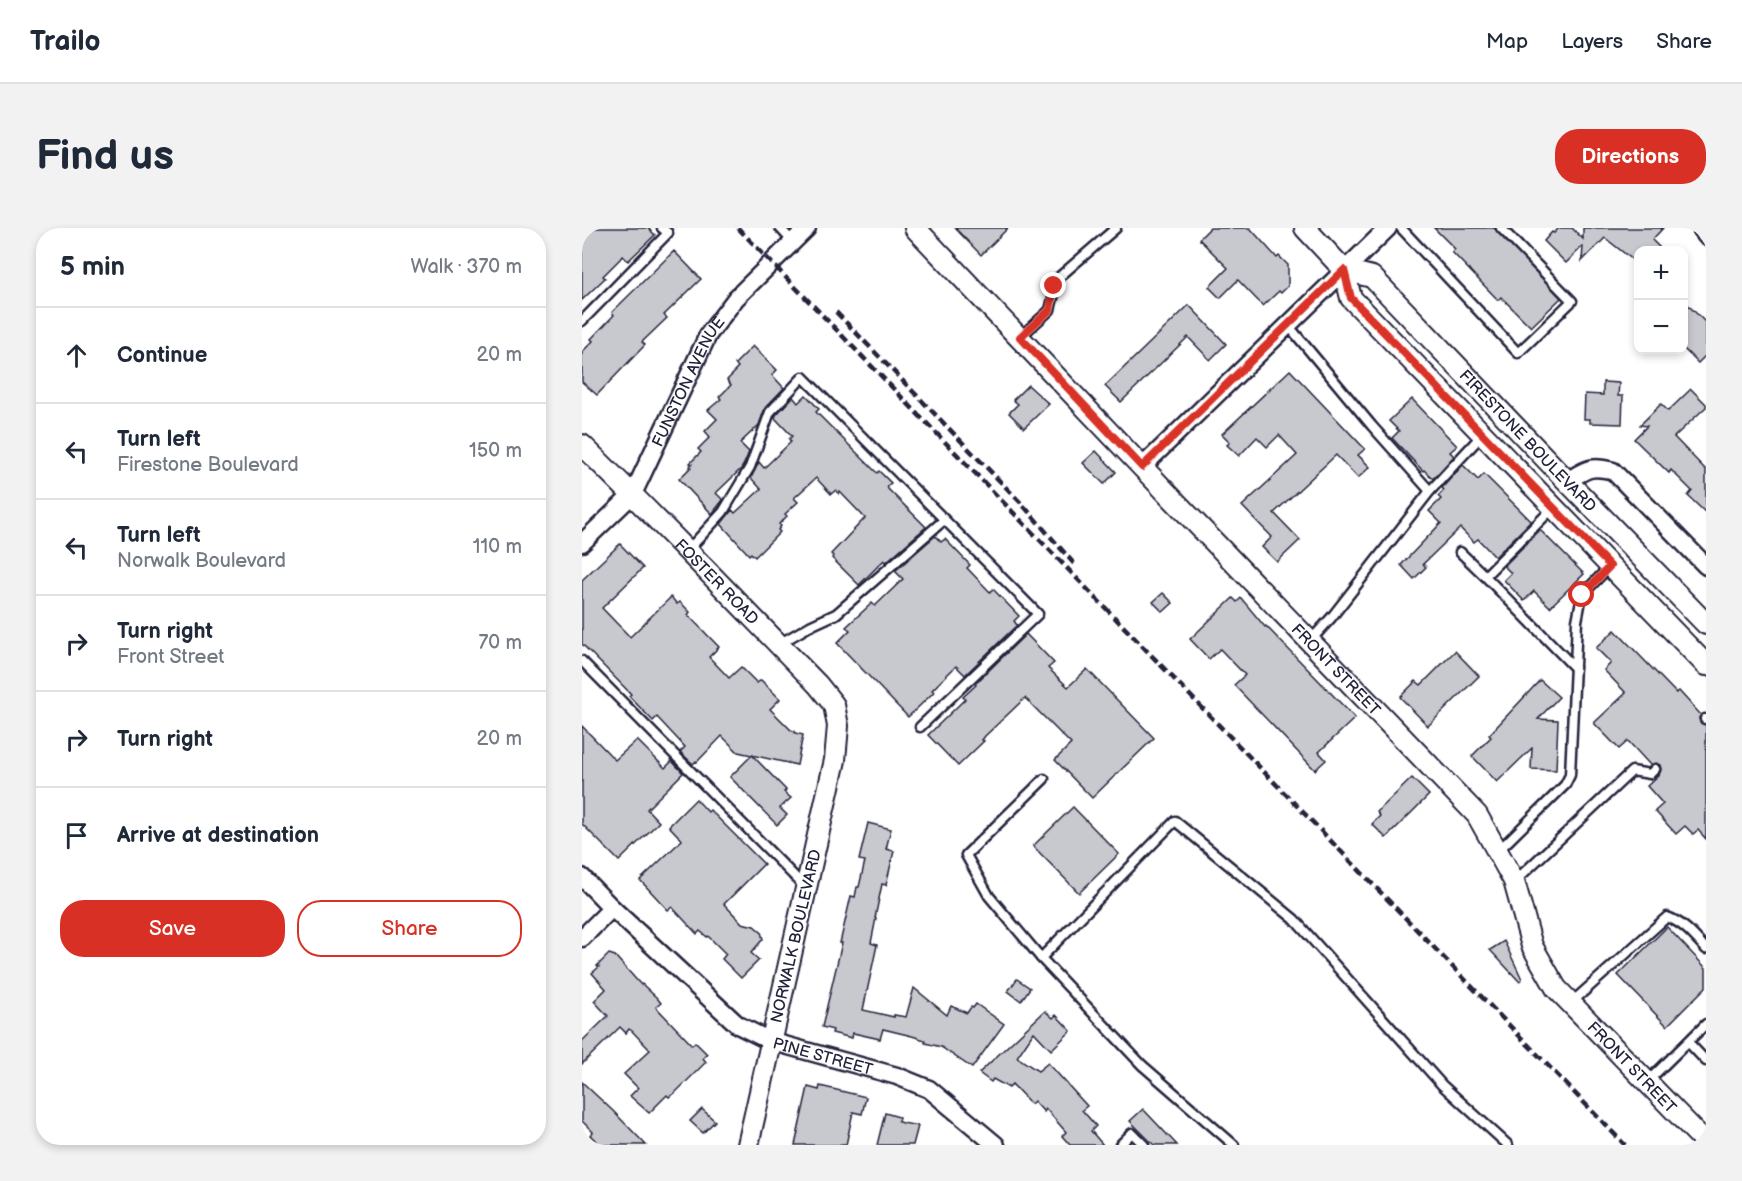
<!DOCTYPE html>
<meta charset="utf-8">
<style>
:root{--surface:#fff;--page:#f2f2f3;--text:#1f2937;--muted:#747a83;--line:#e0e1e3;--accent:#d93025}
body{margin:0;font-family:"Balsamiq Sans",sans-serif;background:var(--page);color:var(--text)}
.controls{position:absolute;right:18px;top:18px;display:grid;overflow:hidden;border-radius:12px;box-shadow:0 3px 9px #0003}
.controls button{width:54px;height:54px;display:grid;place-items:center;padding:0;border:0;border-bottom:2px solid var(--line);background:var(--surface);color:var(--text);font:30px sans-serif}
.stop{position:absolute;width:18px;height:18px;margin:-14px;border:4px solid #d93025;border-radius:50%;background:#fff}
.stop.end{background:#d93025;border-color:#fff;box-shadow:0 2px 6px #0008}
.list{margin:0;padding:0;list-style:none}
h2{display:flex;justify-content:space-between;align-items:center;height:78px;margin:0;padding:0 24px;font-size:26px}
h2 small{font-size:20px;font-weight:400;color:var(--muted)}
.list li{display:grid;grid-template-columns:39px 1fr auto;gap:18px;align-items:center;box-sizing:border-box;height:96px;padding:0 24px;border-top:2px solid var(--line)}
.list b{display:block;font-size:22px;white-space:nowrap}
.list p{margin:0;font-size:20px;white-space:nowrap;color:var(--muted)}
.list em{font-size:20px;font-style:normal;color:var(--muted)}
.actions{display:flex;gap:12px;padding:18px 24px}
.actions a{flex:1;padding:14px 0;border:2px solid var(--accent);border-radius:24px;text-align:center;font-size:21px;color:var(--accent)}
.actions .main{background:var(--accent);color:#fff}
.icon{flex:none;width:33px;height:33px;fill:none;stroke:currentColor;stroke-width:2;stroke-linecap:round;stroke-linejoin:round}
.map{position:relative;flex:none;width:1124px;height:917px;overflow:hidden;border-radius:24px}
header{display:flex;align-items:center;gap:36px;box-sizing:border-box;height:84px;padding:0 30px;background:var(--surface);border-bottom:2px solid var(--line)}
header strong{font-size:28px}
nav{display:flex;gap:33px;margin-inline-start:auto;font-size:21px}
.intro{display:flex;align-items:center;justify-content:space-between;box-sizing:border-box;height:144px;padding:0 36px}
h1{margin:0;font-size:42px}
.button{padding:15px 27px;border-radius:24px;background:var(--accent);color:#fff;font-size:21px;font-weight:700}
main{display:flex;gap:36px;padding:0 36px}
aside{flex:1;background:var(--surface);border-radius:24px;box-shadow:0 3px 9px #0003}
.map>svg:first-child{display:block}
.building{fill:#c8c8cf;stroke:#22223b;stroke-width:1.5}
.lines{fill:none;stroke-linecap:round;stroke-linejoin:round}
.service-casing{stroke:#22223b;stroke-width:13}
.minor-casing{stroke:#22223b;stroke-width:21}
.tertiary-casing{stroke:#22223b;stroke-width:24}
.service{stroke:#fff;stroke-width:8}
.minor{stroke:#fff;stroke-width:16}
.tertiary{stroke:#fff;stroke-width:20}
.rail{stroke:#22223b;stroke-width:4.5;stroke-dasharray:9 4.5;stroke-linecap:butt}
.route{stroke:#d93025;stroke-width:8}
.labels{text-anchor:middle;stroke-width:4.5;stroke-linejoin:round;paint-order:stroke}
.street-label{font-size:16px;fill:#22223b;stroke:#fff}
</style>
<header>
<strong>Trailo</strong>
<nav><a>Map</a><a>Layers</a><a>Share</a></nav>
</header>
<div class="intro"><h1>Find us</h1><a class="button">Directions</a></div>
<main>
<aside>
<h2>5 min<small>Walk · 370 m</small></h2>
<ul class="list">
<li><svg class="icon" aria-label="ahead" viewBox="0 0 24 24"><path d="M12 20V5M6 11l6-6 6 6"/></svg><div><b>Continue</b></div><em>20 m</em></li>
<li><svg class="icon" aria-label="left" viewBox="0 0 24 24"><path d="M17 20v-9H6M10 6l-5 5 5 5"/></svg><div><b>Turn left</b><p>Firestone Boulevard</p></div><em>150 m</em></li>
<li><svg class="icon" aria-label="left" viewBox="0 0 24 24"><path d="M17 20v-9H6M10 6l-5 5 5 5"/></svg><div><b>Turn left</b><p>Norwalk Boulevard</p></div><em>110 m</em></li>
<li><svg class="icon" aria-label="right" viewBox="0 0 24 24"><path d="M7 20v-9h11M14 6l5 5-5 5"/></svg><div><b>Turn right</b><p>Front Street</p></div><em>70 m</em></li>
<li><svg class="icon" aria-label="right" viewBox="0 0 24 24"><path d="M7 20v-9h11M14 6l5 5-5 5"/></svg><div><b>Turn right</b></div><em>20 m</em></li>
<li><svg class="icon" aria-label="arrive" viewBox="0 0 24 24"><path d="M6 21V4h12l-3 4 3 4H6"/></svg><div><b>Arrive at destination</b></div></li>
</ul>
<div class="actions"><a class="main">Save</a><a>Share</a></div>
</aside>
<div class="map">
<svg width="1124" height="917" viewBox="0 0 1124 917">
<rect width="100%" height="100%" fill="#fff"/>
<filter id="ink" filterUnits="userSpaceOnUse"><feTurbulence type="fractalNoise" baseFrequency=".0167" numOctaves="2"/><feDisplacementMap in="SourceGraphic" scale="12" xChannelSelector="R" yChannelSelector="G"/><feConvolveMatrix kernelMatrix="1 2 1 2 8 2 1 2 1" color-interpolation-filters="sRGB"/></filter>
<g filter="url(#ink)">
<!-- building -->
<g class="building">
<polygon points="0,0 66,0 73,7 46,33 41,28 21,48 23,50 0,72"/>
<polygon points="373,0 426,0 399,27"/>
<polygon points="628,0 668,0 695,30 697,28 706,37 706,58 699,65 697,63 681,78 656,52 638,70 627,59 646,40 617,11"/>
<polygon points="852,0 912,0 979,70 949,99 919,69 916,72 870,24 873,21"/>
<polygon points="977,0 990,0 1001,11 1001,0 1081,0 1070,12 1080,22 1056,22 1056,36 1023,10 1000,33 1001,18 984,35 962,13 970,4 972,5"/>
<polygon points="92,23 119,51 82,87 85,90 60,114 63,117 15,167 0,154 0,124 11,113 9,111 32,87 30,84"/>
<polygon points="1101,72 1124,95 1124,127 1116,135 1101,120"/>
<polygon points="607,77 644,116 628,132 606,109 539,174 523,158"/>
<polygon points="171,118 195,142 190,147 202,160 183,180 177,197 158,215 167,224 162,236 159,241 134,265 141,272 130,286 97,251 109,239 108,238 110,236 108,235 119,224 116,221 128,209 123,203 135,191 126,182 139,171 137,169 149,157 145,152 153,144 152,143 156,139 153,136"/>
<polygon points="708,142 783,221 776,227 788,239 776,250 754,227 692,285 718,312 695,334 680,319 690,309 660,278 715,227 697,207 685,219 675,209 657,228 645,217 648,214 640,206"/>
<polygon points="1021,154 1037,155 1036,168 1041,168 1040,196 1008,195 1008,191 1002,191 1003,166 1021,167"/>
<polygon points="446,157 467,176 442,200 427,185 436,176 431,172"/>
<polygon points="1109,161 1124,176 1124,179 1092,209 1124,242 1124,285 1106,268 1110,263 1089,242 1087,245 1052,211 1065,198 1058,197 1079,176 1086,183"/>
<polygon points="224,167 237,181 234,184 295,245 297,243 309,255 305,258 306,261 344,299 304,334 302,332 277,357 250,330 251,328 249,326 283,290 258,264 257,266 254,262 249,266 234,250 212,270 216,274 203,286 205,288 197,296 199,298 196,302 198,304 173,329 169,325 167,327 139,296 150,282 153,285 179,261 169,250 177,234 182,240 209,214 207,211 210,208 193,190 194,187 211,169 216,175"/>
<polygon points="830,171 875,218 868,224 872,228 851,251 842,242 841,243 810,210 817,203 807,193"/>
<polygon points="514,223 534,244 522,256 501,235"/>
<polygon points="881,237 896,252 902,246 949,293 913,329 896,311 892,314 878,300 841,336 844,339 832,351 819,337 859,295 847,283 859,271 856,268 862,262 860,260"/>
<polygon points="958,302 1002,346 968,379 952,363 942,373 922,352 929,345 922,338"/>
<polygon points="353,308 359,314 363,311 388,337 385,340 408,364 411,361 437,388 432,393 435,397 383,447 374,438 350,462 352,464 326,489 255,415 268,402 264,399 290,375 293,378 321,351 313,343"/>
<polygon points="38,316 61,340 20,380 48,409 89,369 95,376 98,374 108,384 106,387 137,419 127,429 147,450 159,439 175,455 179,452 198,471 188,481 209,502 213,503 213,505 221,507 215,537 156,524 140,508 115,534 114,533 111,536 98,524 103,519 75,489 71,493 47,468 49,466 0,416 0,352"/>
<polygon points="581,365 591,375 581,384 571,374"/>
<polygon points="651,370 655,374 659,370 683,399 684,398 773,490 737,524 744,532 733,542 652,457 663,447 638,421 627,431 608,411"/>
<polygon points="1033,402 1094,465 1097,463 1119,487 1117,490 1118,495 1124,497 1124,611 1116,602 1111,606 1103,598 1094,606 1073,583 1081,576 1065,558 1077,547 1079,542 1078,537 1074,535 1068,537 1046,513 1037,521 1012,495 1044,465 1022,442 1029,435 1014,420"/>
<polygon points="444,406 472,435 466,440 486,459 505,441 572,510 510,570 473,532 489,516 443,470 403,508 400,512 402,513 376,538 346,507 383,471 381,469 394,457 393,456"/>
<polygon points="873,423 897,448 846,498 818,469 834,453 839,457"/>
<polygon points="958,452 977,469 956,491 976,492 974,542 949,541 950,520 915,554 890,528 909,509 907,507"/>
<polygon points="0,498 33,532 55,512 83,540 90,533 101,545 65,581 77,594 37,633 0,596"/>
<polygon points="170,527 204,562 202,564 209,570 198,580 205,587 195,597 148,549"/>
<polygon points="830,550 847,567 804,610 790,596 798,588 795,584"/>
<polygon points="114,571 126,584 128,582 182,636 142,676 160,695 172,698 179,704 181,711 169,725 177,732 159,750 140,731 144,726 126,708 125,709 118,703 115,706 90,679 86,682 58,652 100,612 87,598"/>
<polygon points="491,579 537,626 497,665 451,618"/>
<polygon points="286,595 309,601 304,621 312,623 304,657 300,656 293,690 294,690 289,715 295,717 281,782 312,789 312,787 324,789 332,760 365,787 369,778 385,785 389,779 391,780 394,776 422,796 390,840 359,819 343,815 343,812 330,808 301,801 298,811 271,805 270,810 250,805 251,802 240,799 260,715 258,715 269,668 273,669 275,659 277,659 283,633 277,632"/>
<polygon points="1085,699 1124,740 1124,759 1085,798 1036,747"/>
<polygon points="922,713 940,751 937,753 908,722"/>
<polygon points="27,726 33,728 59,757 60,756 75,770 79,775 74,779 110,817 113,814 125,826 121,830 124,834 93,865 87,869 85,867 67,885 48,868 56,860 42,846 68,822 50,803 47,801 44,805 38,799 0,836 0,813 26,788 12,773 24,761 10,745 17,739 15,738"/>
<polygon points="435,751 448,760 439,773 426,763"/>
<polygon points="463,783 471,790 474,787 489,803 469,822 452,804 435,829 456,843 466,835 505,878 500,882 514,898 509,903 521,917 488,917 480,908 484,904 464,881 462,884 452,873 449,876 430,856 427,860 411,851 409,854 397,845"/>
<polygon points="0,854 31,883 64,917 18,917 8,907 11,904 0,893"/>
<polygon points="238,858 284,869 280,886 271,884 264,917 213,917 226,859 237,862"/>
<polygon points="120,881 133,893 121,905 108,893"/>
<polygon points="561,881 595,917 572,917 548,893"/>
<polygon points="303,885 317,889 316,894 336,898 331,917 295,917"/>
</g>
<g class="lines">
<defs>
<g id="service">
<polyline points="198,0 211,14"/>
<polyline points="819,0 936,125 990,73 919,0"/>
<polyline points="0,93 86,5 80,0"/>
<polyline points="706,97 790,198 848,263"/>
<polyline points="438,109 468,82 476,50 534,0"/>
<polyline points="971,280 903,348 993,440"/>
<polyline points="106,322 141,284 168,239 188,184 221,149 456,386 338,499"/>
<polyline points="878,324 903,348"/>
<polyline points="728,413 749,390 848,263 900,207"/>
<polyline points="197,416 228,398 254,386 362,292"/>
<polyline points="0,433 222,658"/>
<polyline points="1123,491 1124,491"/>
<polyline points="916,623 983,557 988,547 995,393 1000,367 1028,338"/>
<polyline points="933,653 1050,543 1068,546 1073,541"/>
<polyline points="459,730 407,668 384,627 462,551"/>
<path d="M 989,775 L 1085,689 C 1102,695 1112,708 1124,721"/>
<polyline points="1106,814 1124,833"/>
<polyline points="1065,854 1124,796"/>
<polyline points="538,917 550,905 562,917"/>
<polyline points="652,917 560,837 459,730 593,593 712,691 860,857 926,917"/>
</g>
<g id="minor">
<polyline points="1119,0 1124,8"/>
<polyline points="560,239 806,0"/>
<path d="M 985,253 C 1005,241 1008,237 1031,243 L 1124,338"/>
<path id="s1" d="M 0,315 L 51,266 L 126,107 L 154,70 L 225,0"/>
<path id="s2" d="M 0,649 L 30,680 L 156,797 L 188,813 L 315,848 L 347,861 L 414,917"/>
<polyline points="0,710 30,680"/>
</g>
<g id="tertiary">
<path id="s3" d="M 333,0 L 560,239 L 895,587 L 932,653 L 950,718 L 974,760 L 1124,915"/>
<polyline points="723,0 762,42 769,70 1124,437"/>
<path id="s4" d="M 762,42 L 790,49 L 985,253 L 1124,396"/>
<path id="s5" d="M 0,217 C 80,295 158,377 236,457 L 252,477 L 256,498 L 253,532 L 166,917"/>
</g>
</defs>
<!-- service casing -->
<use href="#service" class="service-casing"/>
<!-- minor casing -->
<use href="#minor" class="minor-casing"/>
<!-- tertiary casing -->
<use href="#tertiary" class="tertiary-casing"/>
<!-- service -->
<use href="#service" class="service"/>
<!-- minor -->
<use href="#minor" class="minor"/>
<!-- tertiary -->
<use href="#tertiary" class="tertiary"/>
<!-- rail -->
<g class="rail">
<polyline points="156,0 1043,917"/>
<polyline points="254,84 440,276 494,338"/>
</g>
</g>
</g>
<g class="lines" filter="url(#ink)">
<!-- route -->
<polyline class="route" points="472,58 468,82 438,109 560,239 762,42 769,70 1028,338 1000,367"/>
</g>
<g class="labels">
<!-- street labels -->
<g class="street-label">
<text dy="6" stroke="none"><textPath href="#s1" startOffset="196">FUNSTON AVENUE</textPath></text>
<text dy="6" stroke="none"><textPath href="#s4" startOffset="255">FIRESTONE BOULEVARD</textPath></text>
<text dy="6" stroke="none"><textPath href="#s5" startOffset="192">FOSTER ROAD</textPath></text>
<text dy="6" stroke="none"><textPath href="#s3" startOffset="610">FRONT STREET</textPath></text>
<text transform="translate(213 708) rotate(-77)" y="6">NORWALK BOULEVARD</text>
<text dy="6" stroke="none"><textPath href="#s2" startOffset="306">PINE STREET</textPath></text>
<text dy="6" stroke="none"><textPath href="#s3" startOffset="1114">FRONT STREET</textPath></text>
</g>
</g>
</svg>
<div class="controls">
<button>+</button>
<button>−</button>
</div>
<div class="stop" style="left:1000px;top:367px"></div>
<div class="stop end" style="left:472px;top:58px"></div>
</div>
</main>
